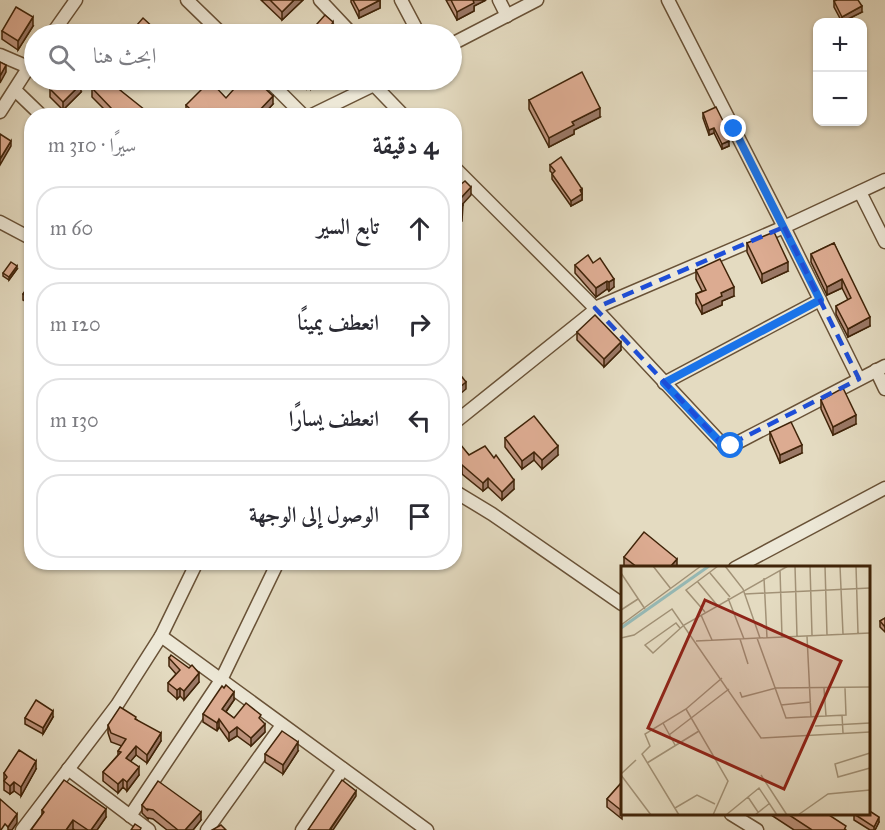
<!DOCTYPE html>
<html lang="ar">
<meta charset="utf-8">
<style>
:root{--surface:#fff;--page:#f7f7f7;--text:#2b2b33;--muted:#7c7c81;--line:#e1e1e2}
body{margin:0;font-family:"IM FELL Great Primer",Amiri,serif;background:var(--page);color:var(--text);direction:rtl}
.controls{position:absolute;right:18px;top:18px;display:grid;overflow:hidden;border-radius:12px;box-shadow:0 2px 4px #0004}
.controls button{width:54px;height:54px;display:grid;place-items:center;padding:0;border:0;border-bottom:2px solid var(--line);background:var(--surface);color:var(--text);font:30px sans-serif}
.stop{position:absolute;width:18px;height:18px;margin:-14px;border:4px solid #1a73e8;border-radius:50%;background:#fff}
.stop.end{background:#1a73e8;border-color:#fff;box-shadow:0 2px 6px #0008}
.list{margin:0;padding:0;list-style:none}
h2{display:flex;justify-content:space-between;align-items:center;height:78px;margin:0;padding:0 24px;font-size:26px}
h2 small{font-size:20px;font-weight:400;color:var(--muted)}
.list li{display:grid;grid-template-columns:39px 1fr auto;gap:18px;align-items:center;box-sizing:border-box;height:84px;margin:0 12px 12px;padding:0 12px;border:2px solid var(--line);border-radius:24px}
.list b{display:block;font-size:22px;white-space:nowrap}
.list em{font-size:20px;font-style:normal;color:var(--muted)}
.icon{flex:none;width:33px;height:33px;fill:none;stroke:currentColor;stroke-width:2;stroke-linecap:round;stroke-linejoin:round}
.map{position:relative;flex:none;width:885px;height:830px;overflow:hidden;direction:ltr}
.search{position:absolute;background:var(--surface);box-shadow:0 2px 4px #0004;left:24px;top:24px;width:438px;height:66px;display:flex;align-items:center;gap:15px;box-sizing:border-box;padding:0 21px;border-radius:33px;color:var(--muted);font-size:22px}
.panel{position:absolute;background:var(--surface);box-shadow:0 2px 4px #0004;left:24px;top:108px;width:438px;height:462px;border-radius:24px;direction:rtl}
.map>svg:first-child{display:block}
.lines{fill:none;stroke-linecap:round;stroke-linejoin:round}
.minor-casing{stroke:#695237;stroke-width:15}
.minor{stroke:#ede8d7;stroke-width:12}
.wall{fill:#bd937d;stroke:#402409;stroke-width:1.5}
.shaded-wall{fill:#9a7866;stroke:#402409;stroke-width:1.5}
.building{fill:#dcab91;stroke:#402409;stroke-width:1.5}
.route{stroke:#1a73e8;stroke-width:8}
.marked{fill:none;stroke:#1d4ed8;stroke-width:4.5;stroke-dasharray:12 8;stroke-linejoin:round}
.inset-river{fill:none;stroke:#96bab7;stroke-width:3}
.inset-road{fill:none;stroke:#a29277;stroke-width:1.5}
.view{fill:#8f2418;fill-opacity:0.15;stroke:#8f2418;stroke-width:3}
.inset-edge{fill:none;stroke:#402409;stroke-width:3}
</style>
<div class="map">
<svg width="885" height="830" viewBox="0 0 885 830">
<rect width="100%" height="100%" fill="#e4dbc1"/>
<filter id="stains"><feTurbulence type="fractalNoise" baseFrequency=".00333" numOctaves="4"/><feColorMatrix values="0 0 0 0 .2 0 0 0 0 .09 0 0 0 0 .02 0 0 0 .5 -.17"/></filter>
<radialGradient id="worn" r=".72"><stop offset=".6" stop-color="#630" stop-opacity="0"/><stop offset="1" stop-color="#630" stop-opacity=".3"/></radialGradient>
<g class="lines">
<defs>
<g id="minor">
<polyline points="187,0 222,34"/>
<polyline points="320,0 352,34"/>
<polyline points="401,0 419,34"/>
<polyline points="499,0 507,16"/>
<polyline points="668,0 784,227 859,379"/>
<polyline points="52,34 76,0"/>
<polyline points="452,44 537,0"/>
<polyline points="0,55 28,67"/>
<polyline points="268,80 304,116"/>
<polyline points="374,85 404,116"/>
<polyline points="15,90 42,116"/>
<polyline points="0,112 34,59"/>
<polyline points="310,116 384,80"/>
<polyline points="454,167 595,308 725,447 731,446 885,366"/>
<polyline points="860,192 885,242"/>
<polyline points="0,222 32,239"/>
<polyline points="876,370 885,389"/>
<polyline points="664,383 820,300"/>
<polyline points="454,423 590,314 595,308 784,227 885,180"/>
<polyline points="454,491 492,514 622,604"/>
<polyline points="735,568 885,488"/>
<polyline points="161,636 427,830"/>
<polyline points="68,769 149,830"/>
<polyline points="731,814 757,830"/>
<polyline points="130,816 221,680 278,562"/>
<polyline points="22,830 117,705 161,636 197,562"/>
<polyline points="207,830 282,725"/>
<polyline points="302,830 343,769"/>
</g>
</defs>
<!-- minor casing -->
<use href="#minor" class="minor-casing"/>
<!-- minor -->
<use href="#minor" class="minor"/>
</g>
<!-- wall -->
<g class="wall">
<polygon points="261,0 303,0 282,20"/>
<polygon points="351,0 380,0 380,8 359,18 351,2"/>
<polygon points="446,0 486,0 474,6 474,11 457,20"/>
<polygon points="834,1 862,12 842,22 834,7"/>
<polygon points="33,26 18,50 2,39 2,31"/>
<polygon points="155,80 166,80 161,84"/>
<polygon points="296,80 330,80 326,83 325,81 318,87 315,84 311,89 309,87 307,89"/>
<polygon points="115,85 145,116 108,113 92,97 92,88"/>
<polygon points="50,89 81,92 63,110 50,97"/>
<polygon points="226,98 273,104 262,116 188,116 186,113 186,105"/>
<polygon points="529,100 600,117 574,130 574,134 549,147 529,109"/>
<polygon points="703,113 724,128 723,129 729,146 722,149 714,133 709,135 703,118"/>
<polygon points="550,165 582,189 582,200 571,206 552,179 552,173 550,171"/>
<polygon points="747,243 788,271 762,283 747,252"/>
<polygon points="834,243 870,326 848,337 836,314 836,306 848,300 842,288 827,295 811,262 811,254"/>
<polygon points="593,263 614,287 609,291 607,289 596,297 575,273 575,265"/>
<polygon points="17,269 9,280 3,276 3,273"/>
<polygon points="696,270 734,296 722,301 722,305 702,314 696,303 696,294 702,291 696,279"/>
<polygon points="31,283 32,305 23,300 23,294"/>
<polygon points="577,332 621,350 604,367 577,340"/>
<polygon points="821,400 856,424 833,435 821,409"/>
<polygon points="770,432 802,453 780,463 770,440"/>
<polygon points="505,438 558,455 542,469 534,460 522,469 505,447"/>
<polygon points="454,440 469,455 514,489 502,500 488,487 483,491 462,474"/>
<polygon points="624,557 677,567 626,567 624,565"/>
<polygon points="885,618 885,632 880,627 880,621"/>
<polygon points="169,658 199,682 184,700 180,696 177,699 168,691 168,683 176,674 169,666"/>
<polygon points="234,700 226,712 234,718 261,721 265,732 251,746 237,736 229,741 219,727 217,731 203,722 203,714"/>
<polygon points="53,717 43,734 25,724 25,718"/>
<polygon points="136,719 161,741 147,763 136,755 130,761 139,775 127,791 123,787 118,793 103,781 103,772 118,755 118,751 122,746 111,742 108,733 108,725"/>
<polygon points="298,751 283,774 265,762 265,754"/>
<polygon points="36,769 21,796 14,791 10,794 4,790 4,773"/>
<polygon points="622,782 622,819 607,807 607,799"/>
<polygon points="142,805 201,820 193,830 167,830 153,819 148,818 148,819 142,813"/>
<polygon points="42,810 106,817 97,830 75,830 42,815"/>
<polygon points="768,813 826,813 846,830 794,830"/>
<polygon points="854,814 879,822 875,830 870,830 854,820"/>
</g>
<!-- shaded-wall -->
<g class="shaded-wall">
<polygon points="294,0 303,0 282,20 282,12"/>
<polygon points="380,0 380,8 359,18 359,11"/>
<polygon points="472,0 486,0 474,6 474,11 457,20 457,12"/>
<polygon points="862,6 862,12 842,22 842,17"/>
<polygon points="33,17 33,26 18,50 18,41"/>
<polygon points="333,22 333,31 331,34 329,29"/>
<polygon points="6,65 6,72 0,83 0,76"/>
<polygon points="113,80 120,80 110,90 110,82"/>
<polygon points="161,80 166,80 161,84"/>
<polygon points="308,80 309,80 309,87 307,89 307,81"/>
<polygon points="311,80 315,80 315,84 311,89"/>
<polygon points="318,80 325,80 325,81 318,87"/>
<polygon points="81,84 81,92 63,110 63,102"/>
<polygon points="273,96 273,104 262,116 254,116"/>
<polygon points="600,108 600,117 574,130 574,134 549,147 549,138 572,122"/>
<polygon points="246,109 246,116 238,116"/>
<polygon points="145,110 145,116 139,116"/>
<polygon points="714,128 714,133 709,135 709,130"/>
<polygon points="11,141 11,146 0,165 0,159"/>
<polygon points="729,141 729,146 722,149 722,144"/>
<polygon points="471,187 471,195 460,207 463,205 462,221 458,224 458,228 454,231 455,218 459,200"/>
<polygon points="582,189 582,200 571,206 571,201"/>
<polygon points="788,262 788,271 762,283 762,274"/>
<polygon points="17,266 17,269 9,280 9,277"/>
<polygon points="614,279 614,287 609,291 609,282"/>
<polygon points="842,279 842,288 827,295 827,287"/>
<polygon points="607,281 607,289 596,297 596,288"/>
<polygon points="734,287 734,296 722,301 722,305 702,314 702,306 721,293"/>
<polygon points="870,317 870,326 848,337 848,329"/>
<polygon points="621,342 621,350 604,367 604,359"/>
<polygon points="466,382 466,389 454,399 454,392"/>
<polygon points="856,415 856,424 833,435 833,427"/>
<polygon points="802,445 802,453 780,463 780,455"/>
<polygon points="558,446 558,455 542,469 542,460"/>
<polygon points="534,452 534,460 522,469 522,461"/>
<polygon points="462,465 462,474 454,480 454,471"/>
<polygon points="488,478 488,487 483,491 483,483"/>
<polygon points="514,480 514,489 502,500 502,492"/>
<polygon points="677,559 677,567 670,567"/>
<polygon points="870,621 870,633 868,634 868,623"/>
<polygon points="199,673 199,682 184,700 184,691"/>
<polygon points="180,688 180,696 177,699 177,690"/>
<polygon points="234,692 234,700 222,717 222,709"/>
<polygon points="53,711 53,717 43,734 43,728"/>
<polygon points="219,719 219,727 217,731 217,723"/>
<polygon points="265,724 265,732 251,746 251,738"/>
<polygon points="237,727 237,736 229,741 229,733"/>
<polygon points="161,733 161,741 147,763 147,755"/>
<polygon points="298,742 298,751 283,774 283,765"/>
<polygon points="136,746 136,755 126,767 126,758"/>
<polygon points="36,761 36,769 21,796 21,787"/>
<polygon points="139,767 139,775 127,791 127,782"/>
<polygon points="123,779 123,787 118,793 118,784"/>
<polygon points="14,782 14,791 10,794 10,786"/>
<polygon points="356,791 356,796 333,830 330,830"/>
<polygon points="106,809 106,817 97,830 91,830"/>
<polygon points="201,812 201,820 193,830 185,830"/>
<polygon points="17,814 17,823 12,830 8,830 8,827"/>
<polygon points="879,817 879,822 875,830 874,830 874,827"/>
<polygon points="73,820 73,829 72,830 66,830"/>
</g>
<!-- building -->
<g class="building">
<polygon points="270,0 294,0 282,12"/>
<polygon points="353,0 380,0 359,11"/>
<polygon points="451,0 473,0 474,3 457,12"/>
<polygon points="837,0 858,0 862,6 842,17 834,1"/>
<polygon points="16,7 33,17 18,41 2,31"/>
<polygon points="325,15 333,22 329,29 335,34 308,34"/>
<polygon points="143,18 157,31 154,34 129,34"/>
<polygon points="67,26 78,34 60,34"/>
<polygon points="0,62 6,65 0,76"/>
<polygon points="582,72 600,108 572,122 574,125 549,138 529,100"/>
<polygon points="59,80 77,80 81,84 63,102 50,89"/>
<polygon points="102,80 113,80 110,82 145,110 139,116 106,116 112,109 92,88"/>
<polygon points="242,80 256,80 273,96 254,116 246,109 238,116 203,116 196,110 190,109 186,105 210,81 226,98"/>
<polygon points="716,107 724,123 721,125 729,141 722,144 714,128 709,130 703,113"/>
<polygon points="0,134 11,141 0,159"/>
<polygon points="561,157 582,189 580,190 582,194 571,201 552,174 555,171 550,165"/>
<polygon points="454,178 460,185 465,181 471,187 459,200 463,205 458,208 462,213 455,218 458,220 454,223"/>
<polygon points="774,232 788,262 762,274 747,243"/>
<polygon points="834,243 870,317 848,329 836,306 851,298 842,279 827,287 811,254"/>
<polygon points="588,255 593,263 600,258 614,279 609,282 607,281 596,288 575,265"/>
<polygon points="720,259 734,287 721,293 722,296 702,306 696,294 706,290 696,270"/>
<polygon points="11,262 17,266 9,277 3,273"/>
<polygon points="31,283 32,283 32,300 23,294"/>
<polygon points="595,315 621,342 604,359 577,332"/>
<polygon points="454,367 466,382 454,392"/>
<polygon points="843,388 856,415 833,427 821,400"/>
<polygon points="534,416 558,446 542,460 534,452 522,461 505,438"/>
<polygon points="791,422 802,445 780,455 770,432"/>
<polygon points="456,439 469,455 485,446 494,458 496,455 514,480 502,492 488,478 483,483 462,465 454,471 454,440"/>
<polygon points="644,532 677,559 670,567 637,567 624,557"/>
<polygon points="885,618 885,627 880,621"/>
<polygon points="171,655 189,668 192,665 199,673 184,691 180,688 177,690 168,683 180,670 169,658"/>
<polygon points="226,685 234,692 222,709 234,718 246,703 261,715 259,718 265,724 251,738 237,727 229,733 219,719 217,723 203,714 222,686 224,688"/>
<polygon points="36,700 53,711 43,728 25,718"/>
<polygon points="120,707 136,717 135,719 161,733 147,755 136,746 126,758 139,767 127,782 123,779 118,784 103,772 121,752 118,751 126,739 111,733 108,725"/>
<polygon points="282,731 298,742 283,765 265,754"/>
<polygon points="19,750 36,761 21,787 14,782 10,786 4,781 7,777 4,773"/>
<polygon points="64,780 106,809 91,830 88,830 73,820 66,830 31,830 44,812 42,810"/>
<polygon points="342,780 356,791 330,829 332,830 308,830"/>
<polygon points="158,781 201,812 185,830 178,830 153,810 147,809 148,811 142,805"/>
<polygon points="622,782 622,811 607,799"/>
<polygon points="0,799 17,814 8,827 5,824 1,830 0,830"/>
<polygon points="868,810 879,817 874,827 854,814 868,813"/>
<polygon points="786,813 826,813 846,826 844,830 812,830"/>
<polygon points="135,824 141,828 140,830 131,830"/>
<polygon points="221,825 226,830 212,830"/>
</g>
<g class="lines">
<!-- route -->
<polyline class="route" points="731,446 725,447 721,443 664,383 820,300 734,129"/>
</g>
<!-- marked area -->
<path class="marked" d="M 784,227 L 859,379 L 725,447 L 595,308 Z"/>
<!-- overview -->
<g transform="translate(621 566)">
<rect width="249" height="249" fill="#e4dbc1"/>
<path class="inset-river" d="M 0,62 L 88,0"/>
<path class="inset-road" d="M 32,0 L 50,23M 104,0 L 122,23 L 139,72M 174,0 L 176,70M 189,0 L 191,69M 204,0 L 206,69M 219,0 L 222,68M 235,0 L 237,67M 159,4 L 161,71M 0,7 L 24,43M 89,7 L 109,31M 143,12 L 146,72M 76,15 L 96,39M 124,28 L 249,22M 107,32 L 123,73M 0,44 L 17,33M 84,46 L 65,24 L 97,0M 80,49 L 91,74M 0,59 L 80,0M 59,62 L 55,57 L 24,79 L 32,87 L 63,59 L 167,0M 186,70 L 190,151M 0,72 L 13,69 L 51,43 L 140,172 L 249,166M 136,72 L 165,152 L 205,150 L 203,122M 119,73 L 127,98M 75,75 L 249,67M 119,126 L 121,131 L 155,122 L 249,121M 160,139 L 190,136M 65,143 L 107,215 L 92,249M 221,149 L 222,167M 205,150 L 225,149 L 224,122M 42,157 L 54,179M 194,160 L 249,157M 48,169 L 108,123M 249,187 L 214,198 L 217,211 L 249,202M 26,197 L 78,165M 0,208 L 15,194M 0,209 L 30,249M 140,209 L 166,249M 127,231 L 137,246M 54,242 L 76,229 L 94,238M 58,249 L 21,188 L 29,180 L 24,168 L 65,143 L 101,112M 105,249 L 138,222 L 156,249M 134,249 L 149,237M 177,249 L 207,228 L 249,224"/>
<path class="view" d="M 84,34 L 220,95 L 163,223 L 27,162 Z"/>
<rect width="249" height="249" class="inset-edge"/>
</g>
<rect width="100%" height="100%" filter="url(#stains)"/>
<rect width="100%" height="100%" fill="url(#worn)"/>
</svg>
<div class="controls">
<button>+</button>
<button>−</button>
</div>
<div class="stop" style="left:731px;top:446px"></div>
<div class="stop end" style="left:734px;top:129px"></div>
<div class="search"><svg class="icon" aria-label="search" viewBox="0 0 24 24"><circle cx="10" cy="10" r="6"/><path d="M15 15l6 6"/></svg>ابحث هنا</div>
<section class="panel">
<h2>4 دقيقة<small>سيرًا · 310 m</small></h2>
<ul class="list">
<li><svg class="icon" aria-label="ahead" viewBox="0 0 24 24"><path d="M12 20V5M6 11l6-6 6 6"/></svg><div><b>تابع السير</b></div><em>60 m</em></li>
<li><svg class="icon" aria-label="right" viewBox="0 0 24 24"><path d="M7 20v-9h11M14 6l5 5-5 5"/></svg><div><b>انعطف يمينًا</b></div><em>120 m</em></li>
<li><svg class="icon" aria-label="left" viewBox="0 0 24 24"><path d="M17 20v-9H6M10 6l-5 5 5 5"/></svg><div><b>انعطف يسارًا</b></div><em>130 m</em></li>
<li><svg class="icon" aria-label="arrive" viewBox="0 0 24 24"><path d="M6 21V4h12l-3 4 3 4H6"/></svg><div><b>الوصول إلى الوجهة</b></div></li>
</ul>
</section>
</div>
